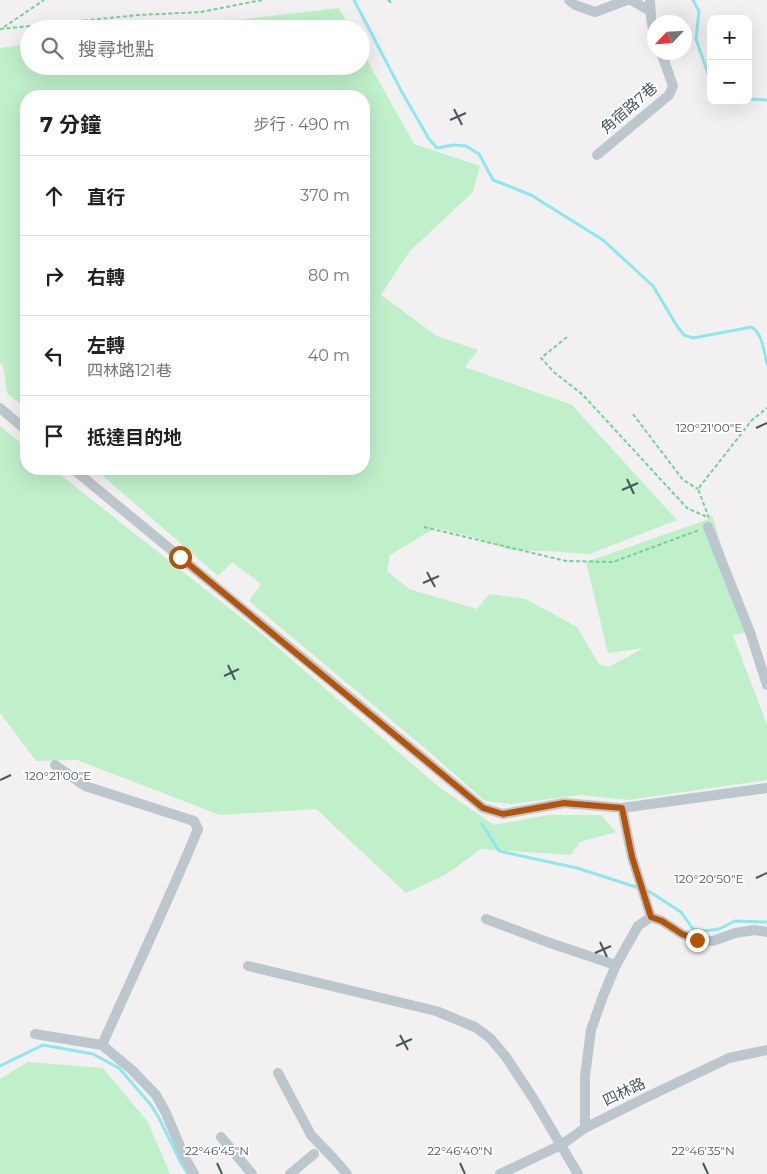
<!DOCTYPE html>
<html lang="zh-TW">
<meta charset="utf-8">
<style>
:root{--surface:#fff;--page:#f2f2f2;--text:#202124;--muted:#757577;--line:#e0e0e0}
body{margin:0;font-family:Montserrat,"Noto Sans TC",sans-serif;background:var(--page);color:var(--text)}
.controls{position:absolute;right:15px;top:15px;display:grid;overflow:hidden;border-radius:10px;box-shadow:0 5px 20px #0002}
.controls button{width:45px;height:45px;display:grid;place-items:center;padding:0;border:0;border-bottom:1px solid var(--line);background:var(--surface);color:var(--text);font:25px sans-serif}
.compass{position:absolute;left:647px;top:15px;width:45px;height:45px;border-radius:50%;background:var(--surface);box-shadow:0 5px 20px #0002;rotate:245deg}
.stop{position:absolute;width:15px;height:15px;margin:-11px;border:4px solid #b45309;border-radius:50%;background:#fff}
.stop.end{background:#b45309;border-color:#fff;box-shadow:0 1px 5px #0008}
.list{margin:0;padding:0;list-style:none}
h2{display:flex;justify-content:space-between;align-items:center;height:65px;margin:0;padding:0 20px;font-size:21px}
h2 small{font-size:16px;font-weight:400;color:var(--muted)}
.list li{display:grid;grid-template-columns:32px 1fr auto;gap:15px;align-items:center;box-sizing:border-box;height:80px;padding:0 20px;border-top:1px solid var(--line)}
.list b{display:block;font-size:19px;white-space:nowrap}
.list p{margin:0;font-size:16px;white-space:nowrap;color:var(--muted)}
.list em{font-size:16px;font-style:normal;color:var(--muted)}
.icon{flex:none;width:28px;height:28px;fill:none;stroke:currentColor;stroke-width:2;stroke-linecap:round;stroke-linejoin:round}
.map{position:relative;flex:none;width:767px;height:1174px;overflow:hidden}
.search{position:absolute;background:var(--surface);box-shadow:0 5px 20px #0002;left:20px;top:20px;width:350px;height:55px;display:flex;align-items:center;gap:12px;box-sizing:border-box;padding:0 18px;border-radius:28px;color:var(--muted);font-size:19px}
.panel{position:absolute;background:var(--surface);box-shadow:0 5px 20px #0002;left:20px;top:90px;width:350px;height:385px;border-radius:20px}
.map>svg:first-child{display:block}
.green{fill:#bff0ca}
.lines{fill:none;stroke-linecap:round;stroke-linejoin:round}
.stream{stroke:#8ce8ed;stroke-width:3}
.path{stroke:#76cf96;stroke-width:2;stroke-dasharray:4 2.5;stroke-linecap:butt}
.minor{stroke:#bcc7cd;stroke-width:10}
.route{stroke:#b45309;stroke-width:6}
.ticks{fill:none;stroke:#48575e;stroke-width:2}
.labels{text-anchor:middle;stroke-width:4;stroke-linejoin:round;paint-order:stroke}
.street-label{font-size:15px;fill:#48575e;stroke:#fff}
.ticks-label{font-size:12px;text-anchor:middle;fill:#48575e;stroke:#fff;stroke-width:4;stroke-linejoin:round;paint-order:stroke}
</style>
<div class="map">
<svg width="767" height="1174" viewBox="0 0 767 1174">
<rect width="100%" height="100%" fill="#f3f0f1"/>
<!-- green -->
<g class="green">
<polygon points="339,8 350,29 161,29"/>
<polygon points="29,44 29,66 361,66 361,49 414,144 480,166 473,192 409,252 381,295 437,336 478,350 465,367 572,405 677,520 590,554 546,551 511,550 466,535 435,528 390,555 387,571 409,589 477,609 489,594 526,599 577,627 599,664 609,667 643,648 608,653 586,562 709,519 712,515 730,574 750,632 733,635 767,725 767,780 627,800 580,795 512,804 485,801 427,750 249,601 261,584 232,562 218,576 95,469 364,469 364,96 26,96 26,409 7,393 3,365 0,363 0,48"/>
<polygon points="0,426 26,447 26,469 53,469 263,635 439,787 494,825 549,815 601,815 616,832 580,842 571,855 481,849 445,875 406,893 316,809 220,815 77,760 36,761 0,713"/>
<polygon points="28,1062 103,1068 148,1122 170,1174 0,1174 0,1079"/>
</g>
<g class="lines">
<!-- stream -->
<g class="stream">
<path d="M 354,0 L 403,94 L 429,139 L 437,148 L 453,145 L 466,146 L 479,154 L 493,180 L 531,195 L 603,240 L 653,286 L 677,326 L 684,335 L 693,338 L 752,327 C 763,335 764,352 767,364"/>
<polyline points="693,0 699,11 696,39 711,82"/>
<polyline points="748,99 767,100"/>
<polyline points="482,824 499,851 577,868 639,888"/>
<polyline points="645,890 650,892 681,912 693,929 704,931 719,929 735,921 763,922 767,922"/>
<polyline points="0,1066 43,1045 93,1054 119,1068 151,1105 159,1118 181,1163 188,1174"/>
</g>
<!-- path -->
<g class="path">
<polyline points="388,0 393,4"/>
<polyline points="4,27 44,0"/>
<polyline points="0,29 139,15 201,12 262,0"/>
<polyline points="567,337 541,358 555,373 583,395 687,508 707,517"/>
<polyline points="633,414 683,480 698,489"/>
<polyline points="709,518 698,489 752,420 767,408"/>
<polyline points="424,527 566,561 613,562 699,530"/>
</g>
<!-- minor -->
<g class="minor">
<polyline points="569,0 575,5 595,12 627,0"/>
<polyline points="631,0 650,11"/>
<polyline points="650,0 651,17 654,37"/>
<polyline points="597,155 669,95 673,86 661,52"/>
<polyline points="0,408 26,430"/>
<polyline points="73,469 333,683 483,808 503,814 564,803 622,808 767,788"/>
<polyline points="708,527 750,632 767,685"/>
<path d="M 55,765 L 85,786 L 194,821 L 198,829 C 168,902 134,973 102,1045"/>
<polyline points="622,808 632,857 651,917"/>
<polyline points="486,919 550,943 616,965"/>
<polyline points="248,966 436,1011 475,1027 490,1038 506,1057 533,1098 578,1174"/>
<polyline points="35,1034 102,1045 132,1070 156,1095 166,1113 184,1156 194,1174"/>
<polyline points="278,1073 311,1135 334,1159 347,1174"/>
<polyline points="585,1128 585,1076 591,1030 603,996 616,965 634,933 638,926 651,917 662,921 682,934 697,940 713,941 735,933 755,930 767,932"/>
<polyline points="221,1137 252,1174"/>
<polyline points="290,1174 314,1154"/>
<polyline points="500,1174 561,1145 585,1128 645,1098 729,1058 767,1050"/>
</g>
</g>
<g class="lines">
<!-- route -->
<polyline class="route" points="180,557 483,808 503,814 564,803 622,808 632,857 651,917 662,921 682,934 697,940"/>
</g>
<!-- ticks -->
<path class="ticks" d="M 454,109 L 462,125M 450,120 L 466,113M 756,428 L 767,423M 627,479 L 634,494M 622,490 L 638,483M 427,572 L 435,587M 423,583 L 439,576M 228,665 L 235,680M 224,676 L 239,669M 0,780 L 11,775M 756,878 L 767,873M 600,942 L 607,957M 595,953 L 611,946M 400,1035 L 408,1050M 396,1046 L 412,1039M 217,1163 L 222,1174M 460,1163 L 465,1174M 703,1163 L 708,1174"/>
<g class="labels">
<!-- street labels -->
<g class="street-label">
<text transform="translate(629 108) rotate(-41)" y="5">角宿路7巷</text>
<text transform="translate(624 1092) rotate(-26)" y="5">四林路</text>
</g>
</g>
<g class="ticks-label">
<text x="709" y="432">120°21'00"E</text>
<text x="58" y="780">120°21'00"E</text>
<text x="709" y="883">120°20'50"E</text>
<text x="217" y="1155">22°46'45"N</text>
<text x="460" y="1155">22°46'40"N</text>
<text x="703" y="1155">22°46'35"N</text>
</g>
</svg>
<div class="controls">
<button>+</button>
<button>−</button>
</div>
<svg class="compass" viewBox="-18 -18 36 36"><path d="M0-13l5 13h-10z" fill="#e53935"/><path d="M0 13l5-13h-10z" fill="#757577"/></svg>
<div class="stop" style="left:180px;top:557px"></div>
<div class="stop end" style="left:697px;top:940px"></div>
<div class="search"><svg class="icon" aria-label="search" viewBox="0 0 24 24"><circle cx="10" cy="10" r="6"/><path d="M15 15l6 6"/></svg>搜尋地點</div>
<section class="panel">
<h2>7 分鐘<small>步行 · 490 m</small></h2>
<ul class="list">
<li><svg class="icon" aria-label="ahead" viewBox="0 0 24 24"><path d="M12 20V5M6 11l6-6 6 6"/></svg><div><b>直行</b></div><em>370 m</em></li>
<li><svg class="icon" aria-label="right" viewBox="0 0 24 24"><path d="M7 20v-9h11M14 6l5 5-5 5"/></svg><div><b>右轉</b></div><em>80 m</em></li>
<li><svg class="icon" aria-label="left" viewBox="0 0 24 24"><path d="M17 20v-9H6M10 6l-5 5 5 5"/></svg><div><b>左轉</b><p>四林路121巷</p></div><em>40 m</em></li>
<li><svg class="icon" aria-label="arrive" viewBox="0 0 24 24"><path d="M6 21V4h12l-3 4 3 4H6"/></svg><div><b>抵達目的地</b></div></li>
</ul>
</section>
</div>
